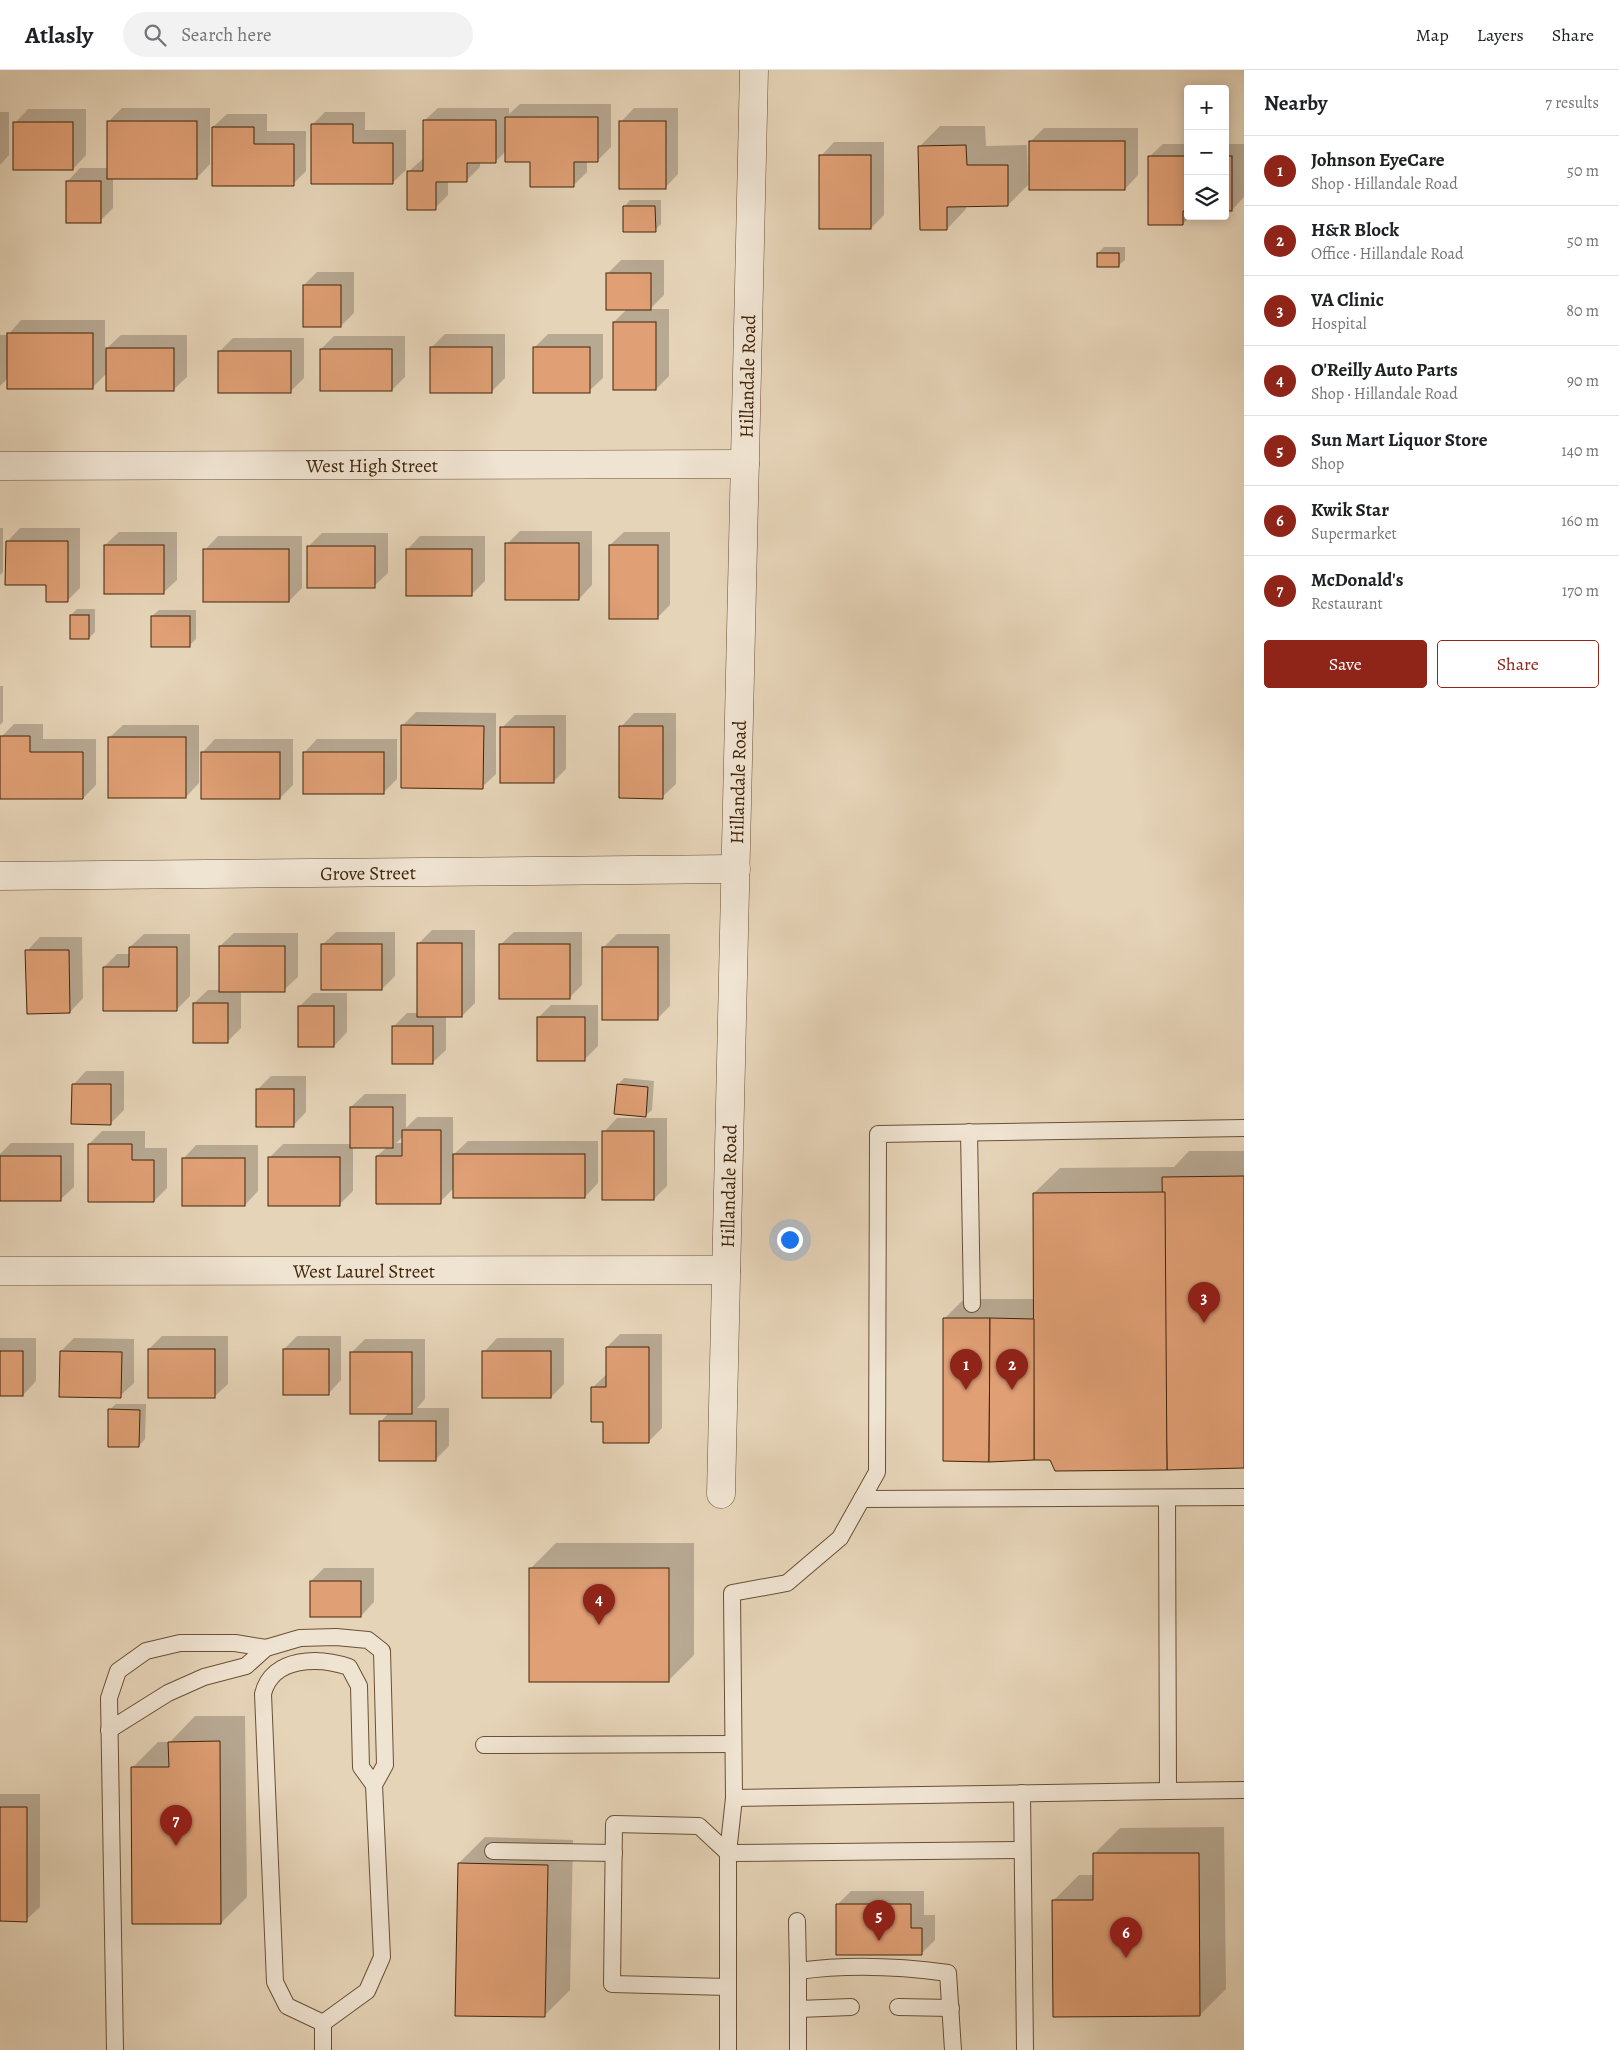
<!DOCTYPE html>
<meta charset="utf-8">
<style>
:root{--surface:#fff;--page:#f2f2f2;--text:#202124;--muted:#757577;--line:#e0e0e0;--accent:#8f2418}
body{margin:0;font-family:Alegreya,serif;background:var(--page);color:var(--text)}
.controls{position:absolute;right:15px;top:15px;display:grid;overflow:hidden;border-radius:5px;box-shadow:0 2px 12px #0003}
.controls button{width:45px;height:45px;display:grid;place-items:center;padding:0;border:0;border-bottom:1px solid var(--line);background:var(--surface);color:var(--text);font:25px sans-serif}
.you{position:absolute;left:789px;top:1169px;width:18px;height:18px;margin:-12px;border:4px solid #fff;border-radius:50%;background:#1a73e8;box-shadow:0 0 0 8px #1a73e833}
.badge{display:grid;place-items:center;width:32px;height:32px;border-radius:50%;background:var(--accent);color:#fff;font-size:16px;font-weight:700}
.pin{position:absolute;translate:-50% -41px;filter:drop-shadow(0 1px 2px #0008)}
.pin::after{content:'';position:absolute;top:26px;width:18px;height:15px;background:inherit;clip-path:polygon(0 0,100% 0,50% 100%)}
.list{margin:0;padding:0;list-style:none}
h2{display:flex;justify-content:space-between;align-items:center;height:65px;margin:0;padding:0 20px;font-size:21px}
h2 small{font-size:16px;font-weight:400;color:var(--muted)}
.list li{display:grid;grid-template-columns:32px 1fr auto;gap:15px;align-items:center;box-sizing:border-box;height:70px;padding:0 20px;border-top:1px solid var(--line)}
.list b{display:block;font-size:19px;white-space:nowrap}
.list p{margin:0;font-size:16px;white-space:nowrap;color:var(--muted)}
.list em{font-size:16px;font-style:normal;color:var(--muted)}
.actions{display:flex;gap:10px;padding:15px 20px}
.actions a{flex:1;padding:11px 0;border:1px solid var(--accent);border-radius:5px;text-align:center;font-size:18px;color:var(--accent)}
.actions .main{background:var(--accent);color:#fff}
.icon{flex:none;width:28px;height:28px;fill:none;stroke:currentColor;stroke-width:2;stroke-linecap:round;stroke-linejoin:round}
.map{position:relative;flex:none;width:1244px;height:1980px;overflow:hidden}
header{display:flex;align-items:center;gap:30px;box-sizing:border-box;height:70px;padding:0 25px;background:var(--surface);border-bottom:1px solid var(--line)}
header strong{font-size:24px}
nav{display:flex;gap:28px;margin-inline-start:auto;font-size:18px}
.search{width:350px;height:45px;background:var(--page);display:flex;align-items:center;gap:12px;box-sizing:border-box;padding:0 18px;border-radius:28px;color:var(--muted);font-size:19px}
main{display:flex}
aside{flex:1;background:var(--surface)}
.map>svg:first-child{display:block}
.shadow{fill:#0003;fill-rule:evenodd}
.building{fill:#e09f75;stroke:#412409}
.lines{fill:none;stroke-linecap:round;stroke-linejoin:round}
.lane-casing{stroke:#6a5035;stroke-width:18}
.street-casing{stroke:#6a5035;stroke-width:29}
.lane{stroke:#efe3d1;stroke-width:16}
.street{stroke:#efe3d1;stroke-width:28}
.labels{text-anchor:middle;stroke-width:4.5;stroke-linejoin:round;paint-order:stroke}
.street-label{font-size:19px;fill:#412409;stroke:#efe3d1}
</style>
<header>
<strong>Atlasly</strong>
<div class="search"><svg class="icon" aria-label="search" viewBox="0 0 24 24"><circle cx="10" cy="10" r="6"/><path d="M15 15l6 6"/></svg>Search here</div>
<nav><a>Map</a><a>Layers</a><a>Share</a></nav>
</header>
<main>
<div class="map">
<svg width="1244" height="1980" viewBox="0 0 1244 1980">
<rect width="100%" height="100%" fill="#e6d4b8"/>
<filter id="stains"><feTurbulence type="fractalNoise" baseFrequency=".004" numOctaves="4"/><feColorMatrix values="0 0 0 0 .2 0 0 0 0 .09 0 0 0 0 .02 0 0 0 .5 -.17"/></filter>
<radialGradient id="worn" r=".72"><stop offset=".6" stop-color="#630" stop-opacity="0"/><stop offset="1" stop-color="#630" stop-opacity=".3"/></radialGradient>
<!-- shadow -->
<g class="shadow">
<polygon points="520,34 611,34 611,77 597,91 587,91 587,102 574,115 531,91 506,81 496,91 480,91 480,97 467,110 448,110 448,125 435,138 409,101 424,88 424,51 438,38 509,38 509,44"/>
<polygon points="122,38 210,38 210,94 197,108 113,108 113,138 100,151 67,112 80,98 108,98 108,52"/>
<polygon points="634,38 678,38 678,104 665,118 621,52"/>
<polygon points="28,39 86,39 86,85 73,99 15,53"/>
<polygon points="0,42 9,42 9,85 0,95"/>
<polygon points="325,42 365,42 365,60 406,60 406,100 392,113 312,55"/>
<polygon points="227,44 267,44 267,61 306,61 306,101 293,114 213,57"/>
<polygon points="940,56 985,56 986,76 1027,75 1028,115 1008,135 966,135 966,139 947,159 920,76"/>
<polygon points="1044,58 1138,58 1138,105 1125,119 1031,71"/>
<polygon points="834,72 884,72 884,145 871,158 821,86"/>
<polygon points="1163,74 1188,74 1188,146 1190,146 1183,154 1149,87"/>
<polygon points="1225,74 1244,74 1244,127 1232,140 1225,140"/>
<polygon points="630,130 661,130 661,154 655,160 624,137"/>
<polygon points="1104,177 1125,177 1125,190 1118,196 1098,183"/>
<polygon points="621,190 664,190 664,225 650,239 669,239 669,306 656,319 614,252 628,238 607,204"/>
<polygon points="317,202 354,202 354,243 341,256 304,215"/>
<polygon points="21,250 105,250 105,280 121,265 187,265 187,307 173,320 107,303 92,318 8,308 0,316 0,265 8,265"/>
<polygon points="445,264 505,264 505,308 492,321 432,277"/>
<polygon points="548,264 603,264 603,308 589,321 535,277"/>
<polygon points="334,266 405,266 405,307 392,320 321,279"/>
<polygon points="233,268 304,268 304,308 291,321 219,282"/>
<polygon points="0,458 3,458 3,502 0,505"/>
<polygon points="20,458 80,458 80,518 67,531 47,514 7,472"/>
<polygon points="520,461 592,461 592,515 579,529 507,474"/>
<polygon points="119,462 177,462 177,510 163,523 105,475"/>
<polygon points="624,462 670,462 670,535 657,548 610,475"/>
<polygon points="322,463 388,463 388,503 374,516 309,476"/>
<polygon points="218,466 302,466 302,518 289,531 205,480"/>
<polygon points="420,466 485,466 485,511 472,524 407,480"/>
<polygon points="77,539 95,539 95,562 89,568 71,545"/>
<polygon points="159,540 196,540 196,569 189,576 152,546"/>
<polygon points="0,616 3,616 3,652 0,655"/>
<polygon points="416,642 496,643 496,704 482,717 402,656"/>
<polygon points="634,643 676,643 676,714 662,727 621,657"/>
<polygon points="515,645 566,645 566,699 553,712 502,658"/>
<polygon points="14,654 43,654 43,669 96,669 96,715 83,728 1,667"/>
<polygon points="123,655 199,655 199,713 186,727 109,668"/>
<polygon points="215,669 293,669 293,715 280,728 202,683"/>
<polygon points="317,669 397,669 397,709 384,722 304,683"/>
<polygon points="432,860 475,860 475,933 462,946 446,946 446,980 432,993 393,957 407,943 418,943 418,874"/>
<polygon points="336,862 395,862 395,906 382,919 322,875"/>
<polygon points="514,862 582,862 582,915 569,928 500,875"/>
<polygon points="234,863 298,863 298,907 284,920 241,920 241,958 228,971 194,933 208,920 220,920 220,876"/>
<polygon points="144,864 190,864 190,926 177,939 104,897 117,884 130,884 130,877"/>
<polygon points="617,864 670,864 670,936 657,949 604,877"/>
<polygon points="40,867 82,867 83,928 70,942 27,881"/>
<polygon points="313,923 347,923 347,962 334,976 299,937"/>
<polygon points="551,935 598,935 598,976 585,989 538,948"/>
<polygon points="86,1001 124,1001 124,1040 111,1053 73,1015"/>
<polygon points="271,1006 306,1006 306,1042 293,1056 258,1019"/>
<polygon points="624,1008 654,1011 652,1040 645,1046 618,1015"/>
<path d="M 365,1024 L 406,1024 L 406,1058 L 417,1047 L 453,1047 L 453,1085 L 468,1071 L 598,1071 L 598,1113 L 585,1127 L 454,1118 L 440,1132 L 377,1086 L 387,1077 L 353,1077 L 353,1121 L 339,1135 L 269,1088 L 283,1074 L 351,1074 L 351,1037 ZM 404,1066 L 404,1073 L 396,1073 Z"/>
<polygon points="617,1048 667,1048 667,1116 654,1129 604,1062"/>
<polygon points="102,1061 145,1061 145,1078 167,1078 167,1118 154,1131 89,1074"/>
<polygon points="11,1073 74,1073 74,1117 60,1130 0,1130 0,1084"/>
<polygon points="196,1075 258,1075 258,1121 245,1135 183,1089"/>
<polygon points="1189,1081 1244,1081 1244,1397 1050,1389 944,1249 964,1229 1035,1229 1034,1123 1060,1098 1174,1097"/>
<polygon points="620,1264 662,1264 662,1358 648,1372 605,1351 592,1318 607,1304 607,1277"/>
<polygon points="162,1266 228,1266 228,1314 214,1327 149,1279"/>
<polygon points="297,1266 341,1266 341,1310 328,1324 284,1279"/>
<polygon points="0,1268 36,1268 36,1311 23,1325 0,1325"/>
<polygon points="74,1268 134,1269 134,1313 120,1326 61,1281"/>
<polygon points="497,1268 564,1268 564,1314 551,1327 484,1282"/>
<polygon points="365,1269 425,1269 425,1329 417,1338 449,1338 449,1376 435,1390 381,1351 389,1343 351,1283"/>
<polygon points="116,1334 146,1334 145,1369 139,1376 109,1340"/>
<polygon points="556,1473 694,1473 694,1585 668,1611 530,1499"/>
<polygon points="324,1498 374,1498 374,1532 361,1546 311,1511"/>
<polygon points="195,1646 245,1646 247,1827 221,1853 132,1698 158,1672 170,1672"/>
<polygon points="0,1724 40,1724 40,1837 26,1850 0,1850"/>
<polygon points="1224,1757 1226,1919 1200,1945 1053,1831 1079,1805 1094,1805 1094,1784 1120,1758"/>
<polygon points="485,1767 573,1770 570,1920 544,1946 459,1793"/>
<polygon points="851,1821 924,1821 924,1845 935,1845 935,1870 922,1883 838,1834"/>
</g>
<!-- building -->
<g class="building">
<polygon points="505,47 598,47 598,92 574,92 574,117 530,117 530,92 505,92"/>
<polygon points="423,50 496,50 496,93 467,93 467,112 436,112 436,140 407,140 407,101 423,101"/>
<rect x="107" y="51" width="90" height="58"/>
<rect x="619" y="51" width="47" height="68"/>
<rect x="13" y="52" width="60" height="48"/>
<polygon points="311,54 353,54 353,73 393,73 393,114 311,114"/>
<polygon points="212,57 254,57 254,74 294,74 294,116 212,116"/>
<rect x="1029" y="71" width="96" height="49"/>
<polygon points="966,75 967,95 1008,95 1008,136 947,137 947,160 920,160 918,76"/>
<rect x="819" y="85" width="52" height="74"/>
<polygon points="1148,86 1188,86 1188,141 1183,141 1183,155 1148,155"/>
<rect x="1225" y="86" width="7" height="55"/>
<rect x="66" y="111" width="35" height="42"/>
<polygon points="623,136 655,136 656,162 623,162"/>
<rect x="1097" y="183" width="22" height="14"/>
<rect x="606" y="203" width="45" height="37"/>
<rect x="303" y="215" width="38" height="42"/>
<rect x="613" y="252" width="43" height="68"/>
<rect x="7" y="263" width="86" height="56"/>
<rect x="430" y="277" width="62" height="46"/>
<rect x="533" y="277" width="57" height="46"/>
<rect x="106" y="278" width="68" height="43"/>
<rect x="320" y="279" width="72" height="42"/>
<rect x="218" y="281" width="73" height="42"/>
<polygon points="6,471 68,471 68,532 46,532 46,515 5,515"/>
<rect x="505" y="473" width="74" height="57"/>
<rect x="104" y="475" width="60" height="49"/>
<rect x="609" y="475" width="49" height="74"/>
<rect x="307" y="476" width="68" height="42"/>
<rect x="203" y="479" width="86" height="53"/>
<rect x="406" y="479" width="66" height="47"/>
<rect x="70" y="545" width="19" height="24"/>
<rect x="151" y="546" width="39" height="31"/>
<polygon points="401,655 484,656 483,719 401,718"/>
<polygon points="619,656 663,656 663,729 619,728"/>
<rect x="500" y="657" width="54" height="56"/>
<polygon points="0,666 30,666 30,682 83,682 83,729 0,729"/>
<rect x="108" y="667" width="78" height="61"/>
<rect x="201" y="682" width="79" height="47"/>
<rect x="303" y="682" width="81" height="42"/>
<rect x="417" y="873" width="45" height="74"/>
<rect x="321" y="874" width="61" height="46"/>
<rect x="499" y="874" width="71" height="55"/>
<rect x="219" y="876" width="66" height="46"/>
<polygon points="129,877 177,877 177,941 103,941 103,897 129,897"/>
<rect x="602" y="877" width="56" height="73"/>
<polygon points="25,880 69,880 70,943 27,944"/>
<rect x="193" y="933" width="35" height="40"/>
<rect x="298" y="936" width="36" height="41"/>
<rect x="537" y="947" width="48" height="44"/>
<rect x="392" y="956" width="41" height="38"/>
<polygon points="72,1014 111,1014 111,1055 71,1054"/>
<polygon points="617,1014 648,1017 646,1047 614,1044"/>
<rect x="256" y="1019" width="38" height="38"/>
<rect x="350" y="1037" width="43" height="41"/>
<polygon points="402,1060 441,1060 441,1134 376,1134 376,1086 402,1086"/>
<rect x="602" y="1061" width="52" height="69"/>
<polygon points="88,1074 132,1074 132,1090 154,1090 154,1132 88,1132"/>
<rect x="453" y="1084" width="132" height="44"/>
<rect x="0" y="1086" width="61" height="45"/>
<rect x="268" y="1087" width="72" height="49"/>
<rect x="182" y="1088" width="63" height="48"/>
<polygon points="1244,1106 1244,1398 1167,1400 1162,1107"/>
<polygon points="1165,1122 1167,1400 1055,1401 1050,1390 1034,1390 1033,1123"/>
<polygon points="943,1248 990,1248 989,1392 943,1391"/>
<polygon points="990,1248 1034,1249 1034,1390 989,1392"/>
<polygon points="606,1277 649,1277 649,1373 603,1373 603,1352 591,1352 591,1317 606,1317"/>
<rect x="148" y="1279" width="67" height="49"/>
<rect x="283" y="1279" width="46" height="46"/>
<rect x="0" y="1281" width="23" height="45"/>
<polygon points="60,1281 122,1282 121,1328 59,1327"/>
<rect x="482" y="1281" width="69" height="47"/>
<rect x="350" y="1282" width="62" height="62"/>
<polygon points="108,1339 140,1340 139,1377 108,1377"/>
<rect x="379" y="1351" width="57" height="40"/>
<rect x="529" y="1498" width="140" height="114"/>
<rect x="310" y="1511" width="51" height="36"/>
<polygon points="220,1671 221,1854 132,1854 131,1697 169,1697 168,1672"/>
<polygon points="0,1737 27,1737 27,1852 0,1851"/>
<polygon points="1093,1783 1199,1783 1200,1946 1053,1947 1052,1830 1093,1830"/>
<polygon points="458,1793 548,1795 545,1947 455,1946"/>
<polygon points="836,1834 911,1834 911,1858 922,1858 922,1885 836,1885"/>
</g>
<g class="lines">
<defs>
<g id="lane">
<polyline points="969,1062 972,1234"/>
<polyline points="1167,1428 1168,1721 1244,1720"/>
<polyline points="862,1429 1244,1427"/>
<polyline points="109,1660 168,1623 204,1607 246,1596 266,1578 300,1568 336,1567 368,1570 382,1581 385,1695 374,1715 382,1887 367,1921 323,1953"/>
<polyline points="484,1675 733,1674"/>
<polyline points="1022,1723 1025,1980"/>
<polyline points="734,1728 1168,1721"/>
<polyline points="493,1781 614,1783"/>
<polyline points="728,1783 734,1728 732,1523 787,1513 840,1468 877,1402 878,1064 1244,1058"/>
<polyline points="728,1783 699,1756 614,1754 612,1914 728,1917"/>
<polyline points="797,1851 798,1901"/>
<polyline points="898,1937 951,1938"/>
<polyline points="798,1939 851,1937"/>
<path d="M 323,1953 L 287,1936 L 275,1912 L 263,1624 C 272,1586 320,1587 349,1597 L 359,1616 L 361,1697 L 374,1715"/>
<polyline points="323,1953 323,1980"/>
<polyline points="115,1980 109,1628 118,1601 146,1581 180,1573 235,1573 266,1578"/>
<polyline points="728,1980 728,1783 1022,1780"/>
<path d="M 798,1980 L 798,1901 C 848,1894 898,1896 948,1903 L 953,1980"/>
</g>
<g id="street">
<path id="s1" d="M 0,396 L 745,394"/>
<path id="s2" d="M 0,806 L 736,799"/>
<path id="s3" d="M 0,1201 L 726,1200"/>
<path id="s4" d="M 721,1424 L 754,0"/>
</g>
</defs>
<!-- lane casing -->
<use href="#lane" class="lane-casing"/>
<!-- street casing -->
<use href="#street" class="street-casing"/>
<!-- lane -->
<use href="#lane" class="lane"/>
<!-- street -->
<use href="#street" class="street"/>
</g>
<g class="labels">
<!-- street labels -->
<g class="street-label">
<text dy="7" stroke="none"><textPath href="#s4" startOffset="1118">Hillandale Road</textPath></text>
<text dy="7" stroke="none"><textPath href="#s1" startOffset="372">West High Street</textPath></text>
<text dy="7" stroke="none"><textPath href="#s4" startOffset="712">Hillandale Road</textPath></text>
<text dy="7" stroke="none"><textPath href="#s2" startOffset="368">Grove Street</textPath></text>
<text dy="7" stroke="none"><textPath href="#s4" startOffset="308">Hillandale Road</textPath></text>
<text dy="7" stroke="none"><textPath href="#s3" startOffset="364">West Laurel Street</textPath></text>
</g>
</g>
<rect width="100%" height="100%" filter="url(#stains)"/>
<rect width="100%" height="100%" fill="url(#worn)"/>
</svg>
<div class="controls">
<button>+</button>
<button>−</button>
<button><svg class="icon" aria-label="layers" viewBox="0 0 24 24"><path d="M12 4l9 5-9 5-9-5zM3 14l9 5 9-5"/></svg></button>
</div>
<div class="you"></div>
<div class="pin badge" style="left:966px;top:1320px">1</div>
<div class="pin badge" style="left:1012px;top:1320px">2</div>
<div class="pin badge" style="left:1204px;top:1253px">3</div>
<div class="pin badge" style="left:599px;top:1555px">4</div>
<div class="pin badge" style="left:879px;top:1871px">5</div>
<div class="pin badge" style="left:1126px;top:1888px">6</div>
<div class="pin badge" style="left:176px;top:1776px">7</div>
</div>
<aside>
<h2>Nearby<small>7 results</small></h2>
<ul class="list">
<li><span class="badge">1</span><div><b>Johnson EyeCare</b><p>Shop · Hillandale Road</p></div><em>50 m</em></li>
<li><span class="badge">2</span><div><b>H&amp;R Block</b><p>Office · Hillandale Road</p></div><em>50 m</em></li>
<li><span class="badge">3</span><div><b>VA Clinic</b><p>Hospital</p></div><em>80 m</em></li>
<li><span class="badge">4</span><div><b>O'Reilly Auto Parts</b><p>Shop · Hillandale Road</p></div><em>90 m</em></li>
<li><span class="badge">5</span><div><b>Sun Mart Liquor Store</b><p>Shop</p></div><em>140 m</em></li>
<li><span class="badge">6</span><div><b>Kwik Star</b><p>Supermarket</p></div><em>160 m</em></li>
<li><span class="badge">7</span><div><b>McDonald's</b><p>Restaurant</p></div><em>170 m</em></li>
</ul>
<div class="actions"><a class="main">Save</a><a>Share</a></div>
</aside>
</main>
